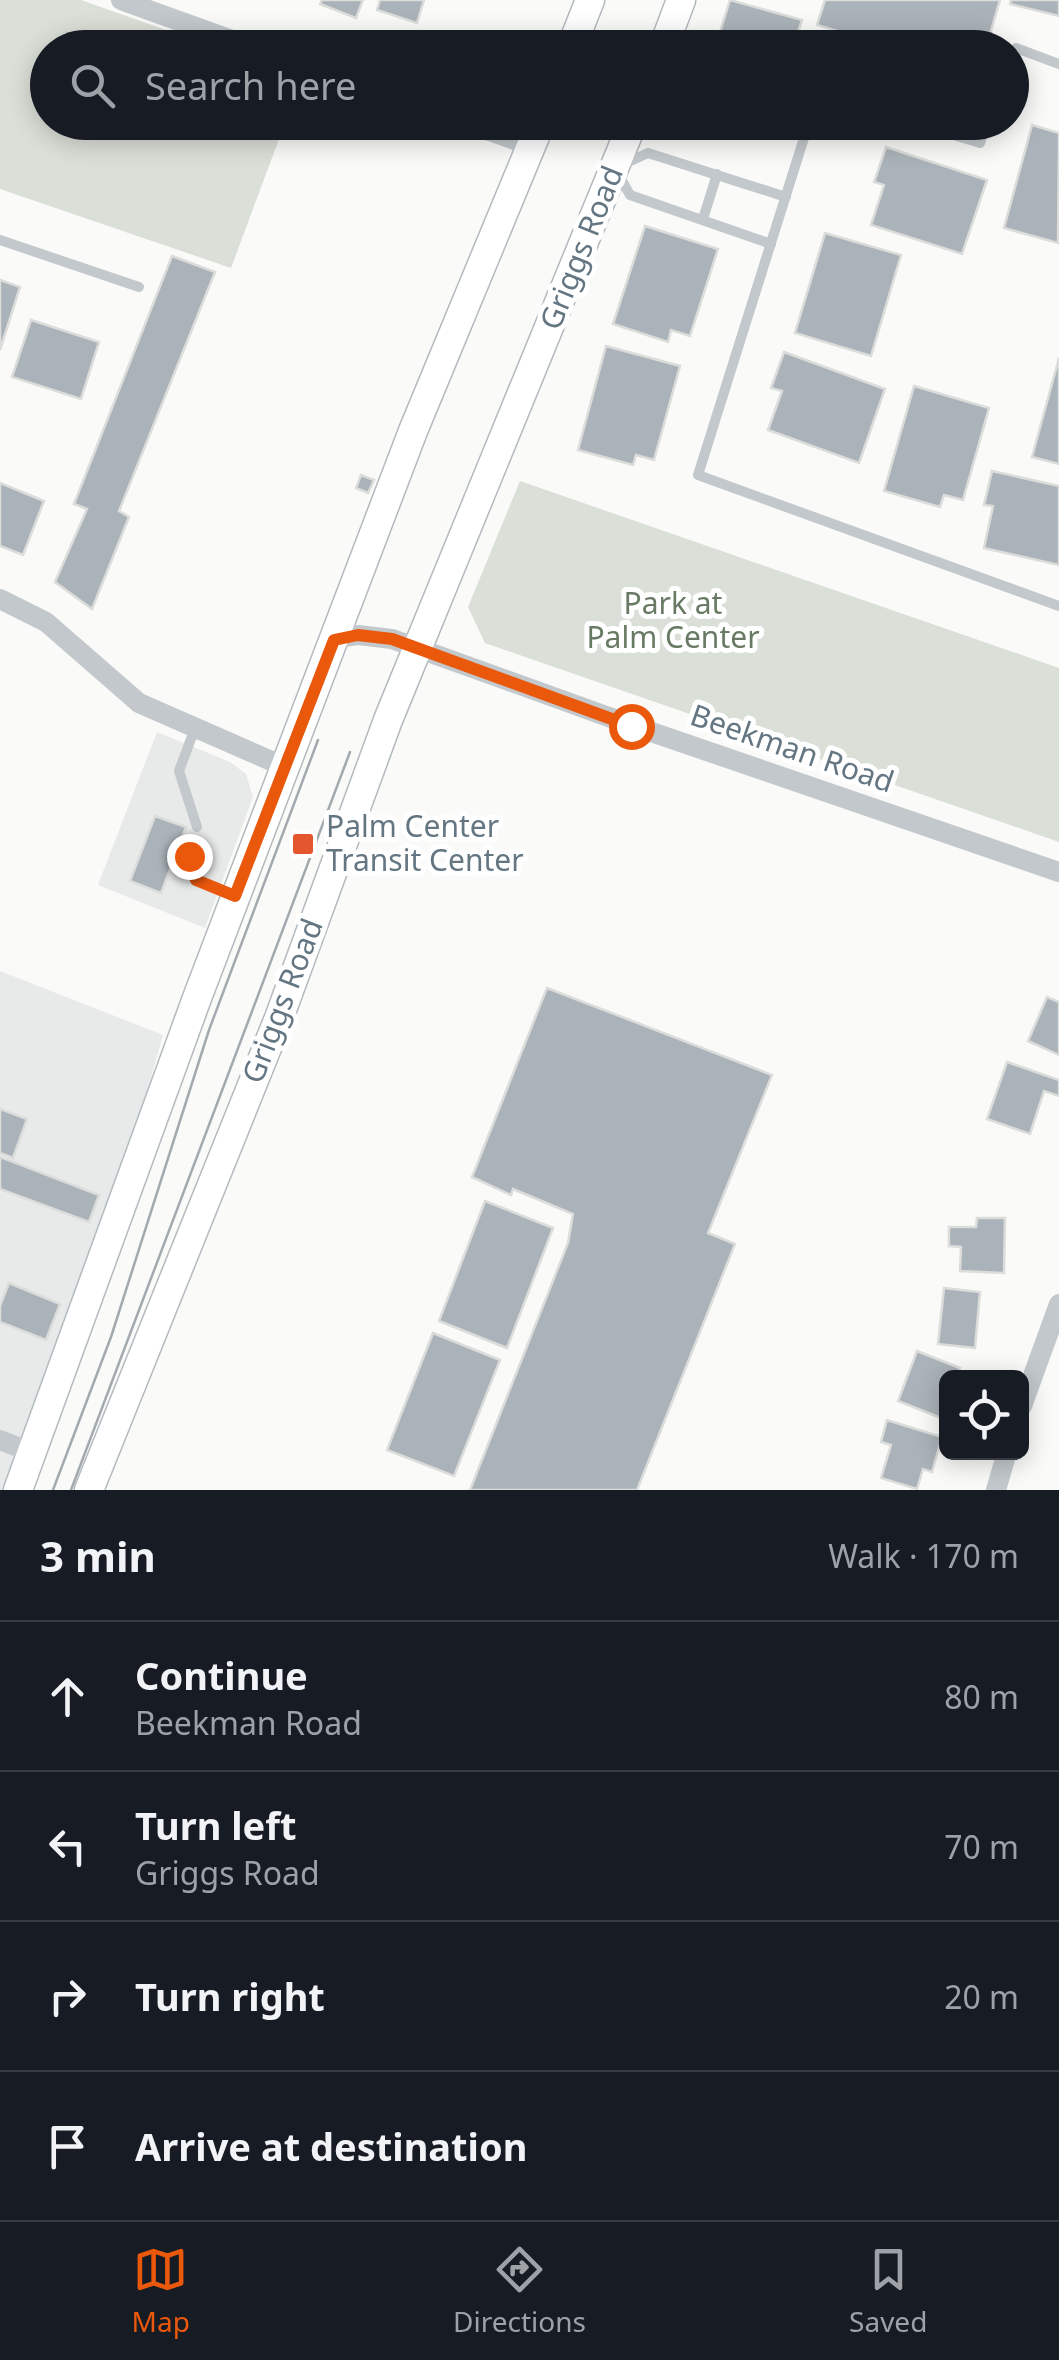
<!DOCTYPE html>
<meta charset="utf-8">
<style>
:root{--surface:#171b24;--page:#20242c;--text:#f1f3f6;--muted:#9ea1a6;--line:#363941;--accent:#ea580c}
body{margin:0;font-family:"Noto Sans",sans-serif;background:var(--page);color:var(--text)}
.controls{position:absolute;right:30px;bottom:30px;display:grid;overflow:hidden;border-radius:15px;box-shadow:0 5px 25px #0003}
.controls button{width:90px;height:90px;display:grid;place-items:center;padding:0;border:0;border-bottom:2px solid var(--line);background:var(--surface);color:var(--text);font:50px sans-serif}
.stop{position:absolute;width:30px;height:30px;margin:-22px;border:8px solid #ea580c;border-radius:50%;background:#fff}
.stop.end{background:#ea580c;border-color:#fff;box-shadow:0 2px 10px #0008}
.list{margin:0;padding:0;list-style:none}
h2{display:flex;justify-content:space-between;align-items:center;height:130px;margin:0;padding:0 40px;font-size:42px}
h2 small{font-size:32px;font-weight:400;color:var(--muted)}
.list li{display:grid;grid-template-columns:65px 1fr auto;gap:30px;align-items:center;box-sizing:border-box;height:150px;padding:0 40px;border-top:2px solid var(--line)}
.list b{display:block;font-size:38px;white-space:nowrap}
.list p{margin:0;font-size:32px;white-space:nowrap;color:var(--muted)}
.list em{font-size:32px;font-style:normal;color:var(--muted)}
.icon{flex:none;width:55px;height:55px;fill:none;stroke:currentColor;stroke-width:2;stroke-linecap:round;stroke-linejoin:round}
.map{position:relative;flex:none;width:1059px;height:1490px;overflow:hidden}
.search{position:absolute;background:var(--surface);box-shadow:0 5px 25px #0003;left:30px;right:30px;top:30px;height:110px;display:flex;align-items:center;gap:25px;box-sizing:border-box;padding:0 35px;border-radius:55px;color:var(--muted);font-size:38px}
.sheet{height:730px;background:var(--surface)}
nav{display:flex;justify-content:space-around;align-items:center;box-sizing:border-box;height:140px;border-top:2px solid var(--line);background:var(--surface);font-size:28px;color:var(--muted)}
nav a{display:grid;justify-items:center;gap:5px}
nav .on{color:var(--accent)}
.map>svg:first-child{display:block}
.built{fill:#e8e9e9}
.green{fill:#dadfd7}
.building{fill:#aab3b9;stroke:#dcdcda;stroke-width:2.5}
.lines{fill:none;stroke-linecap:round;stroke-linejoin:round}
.secondary-casing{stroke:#b3babf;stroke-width:31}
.lane{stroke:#c3c8cc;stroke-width:10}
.street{stroke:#c3c8cc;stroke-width:20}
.secondary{stroke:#fff;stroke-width:28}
.tram{stroke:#a2aab0;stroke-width:2.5}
.route{stroke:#ea580c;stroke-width:12}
.poi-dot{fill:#e4572e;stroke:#fff;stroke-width:4}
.labels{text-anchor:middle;stroke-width:10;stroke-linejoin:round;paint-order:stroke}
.street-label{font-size:30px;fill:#657683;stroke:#fff}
.park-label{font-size:30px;fill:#687a64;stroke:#fff}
.poi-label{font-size:30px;fill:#657683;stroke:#fff;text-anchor:start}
</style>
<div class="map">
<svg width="1059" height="1490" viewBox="0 0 1059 1490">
<rect width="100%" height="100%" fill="#fafaf8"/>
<!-- built -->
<g class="built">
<polygon points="157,732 230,762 246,774 253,797 205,928 98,885"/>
<polygon points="0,971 163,1035 139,1120 7,1490 0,1490"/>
</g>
<!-- green -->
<g class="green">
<polygon points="0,0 81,0 214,47 48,48 48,122 285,123 231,268 0,189"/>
<polygon points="520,481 1059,668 1059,842 485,643 468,607"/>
</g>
<!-- building -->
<g class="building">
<polygon points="322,0 363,0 356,18 320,4"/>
<polygon points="380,0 424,0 417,23 377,10"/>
<polygon points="730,0 802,20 793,48 715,48"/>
<polygon points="825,0 1000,0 986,48 893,48 817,25"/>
<polygon points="1011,0 1059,0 1059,16 1010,4"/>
<polygon points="1032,125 1059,133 1058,243 1004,228"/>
<polygon points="886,147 987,180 962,254 871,225 884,185 874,182"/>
<polygon points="645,226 718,249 690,336 671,330 668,342 613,324"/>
<polygon points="825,233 901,255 871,356 795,333"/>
<polygon points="172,256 215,272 119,511 129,517 92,609 55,582 87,509 74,504"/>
<polygon points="0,280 20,287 0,350"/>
<polygon points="31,320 99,342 81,399 12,377"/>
<polygon points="606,346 680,366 654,460 636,455 633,465 578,450"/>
<polygon points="784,352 885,389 859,463 768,430 782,391 771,388"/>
<polygon points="1059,358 1059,464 1032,457"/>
<polygon points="914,386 989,408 963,500 944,495 940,507 884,491"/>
<polygon points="992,471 1059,486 1059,565 984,548 993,506 984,505"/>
<polygon points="361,475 374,480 368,493 356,488"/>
<polygon points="0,483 44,501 23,555 0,546"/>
<polygon points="155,816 186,827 161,893 130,881"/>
<polygon points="547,988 772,1075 708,1233 735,1244 637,1490 470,1490 568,1243 573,1214 513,1189 511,1195 472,1177"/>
<polygon points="1047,997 1059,1002 1059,1055 1028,1041"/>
<polygon points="1007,1062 1059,1080 1059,1096 1044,1091 1030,1134 987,1119"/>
<polygon points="0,1109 27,1119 13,1158 0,1153"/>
<polygon points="0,1157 99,1195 89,1222 0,1189"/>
<polygon points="485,1201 553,1228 507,1348 439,1321"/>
<polygon points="977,1218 1005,1218 1004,1273 960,1271 961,1247 949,1246 949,1227 976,1227"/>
<polygon points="9,1283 60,1304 46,1340 0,1322 0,1306"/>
<polygon points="944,1288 980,1292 975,1348 938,1344"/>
<polygon points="433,1333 500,1360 454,1476 387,1450"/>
<polygon points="917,1351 960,1368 957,1378 946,1378 946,1403 941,1418 898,1401"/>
<polygon points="887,1420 942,1437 932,1472 923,1469 917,1489 881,1478 891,1445 881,1442"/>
</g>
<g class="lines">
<defs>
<g id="secondary">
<polyline points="571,48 590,0"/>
<polyline points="663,48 681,0"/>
<polyline points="18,1490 197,998 413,431 541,122"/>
<polyline points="89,1490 279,1018 388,720 633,122"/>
</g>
</defs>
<!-- secondary casing -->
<use href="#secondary" class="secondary-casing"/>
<!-- lane -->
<g class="lane">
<polyline points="1012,58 1016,48 1059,64"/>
<polyline points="809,122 698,475 1059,606"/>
<polyline points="911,122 980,143 987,122"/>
<polyline points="703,219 717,174"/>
<polyline points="0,240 139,287"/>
<polyline points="771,244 630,195 615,168 648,153 786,197"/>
<polyline points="195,728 179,771 197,827"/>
<polyline points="189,856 196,880 234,896"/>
</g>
<!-- street -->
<g class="street">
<polyline points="121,0 254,48"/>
<polyline points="464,122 532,146"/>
<polyline points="0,599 46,622 139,703 285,767"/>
<polyline points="334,639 358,635 392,639 631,725 1059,872"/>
<polyline points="1022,1406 1059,1304"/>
<polyline points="0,1440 31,1452"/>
<polyline points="996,1490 1007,1452"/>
</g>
<!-- secondary -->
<use href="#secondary" class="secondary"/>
<!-- tram -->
<g class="tram">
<polyline points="53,1490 111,1337 209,1030 318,740"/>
<polyline points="71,1490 350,752"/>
</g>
</g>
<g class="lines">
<!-- route -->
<polyline class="route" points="189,856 196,880 235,896 334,640 358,635 392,639 631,726"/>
</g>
<!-- markers -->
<rect class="poi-dot" x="291" y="832" width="24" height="24" rx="5"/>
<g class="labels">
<!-- street labels -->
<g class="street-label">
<text transform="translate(582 248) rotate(-68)" y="10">Griggs Road</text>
<text transform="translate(792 749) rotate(19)" y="10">Beekman Road</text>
<text transform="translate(283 1001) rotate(-69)" y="10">Griggs Road</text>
</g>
<!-- park labels -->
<g class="park-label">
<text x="673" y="614">Park at<tspan x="673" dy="34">Palm Center</tspan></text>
</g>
<!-- poi labels -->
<g class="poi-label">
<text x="326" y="837">Palm Center<tspan x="326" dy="34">Transit Center</tspan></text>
</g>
</g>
</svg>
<div class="controls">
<button><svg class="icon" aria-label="locate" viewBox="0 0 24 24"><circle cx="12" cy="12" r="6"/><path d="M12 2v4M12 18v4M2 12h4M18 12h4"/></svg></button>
</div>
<div class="stop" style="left:631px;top:726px"></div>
<div class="stop end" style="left:189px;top:856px"></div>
<div class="search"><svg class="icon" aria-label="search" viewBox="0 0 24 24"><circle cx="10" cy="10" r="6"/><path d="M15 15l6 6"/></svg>Search here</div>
</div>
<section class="sheet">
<h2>3 min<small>Walk · 170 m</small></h2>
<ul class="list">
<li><svg class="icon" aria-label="ahead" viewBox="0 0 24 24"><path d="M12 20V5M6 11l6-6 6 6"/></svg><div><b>Continue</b><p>Beekman Road</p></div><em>80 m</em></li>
<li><svg class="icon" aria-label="left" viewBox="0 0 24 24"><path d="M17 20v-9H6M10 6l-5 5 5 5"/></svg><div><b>Turn left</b><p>Griggs Road</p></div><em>70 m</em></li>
<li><svg class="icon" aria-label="right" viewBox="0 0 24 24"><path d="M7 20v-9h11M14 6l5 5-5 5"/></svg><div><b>Turn right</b></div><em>20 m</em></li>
<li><svg class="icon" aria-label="arrive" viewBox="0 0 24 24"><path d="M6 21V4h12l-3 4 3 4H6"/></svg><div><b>Arrive at destination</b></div></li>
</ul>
</section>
<nav>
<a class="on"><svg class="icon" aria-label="map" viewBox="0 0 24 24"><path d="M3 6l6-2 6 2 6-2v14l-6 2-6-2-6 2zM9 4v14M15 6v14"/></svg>Map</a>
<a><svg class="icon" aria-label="directions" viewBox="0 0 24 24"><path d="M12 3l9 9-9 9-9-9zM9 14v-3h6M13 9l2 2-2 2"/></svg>Directions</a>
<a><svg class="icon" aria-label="saved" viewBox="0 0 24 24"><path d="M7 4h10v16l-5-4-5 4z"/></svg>Saved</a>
</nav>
